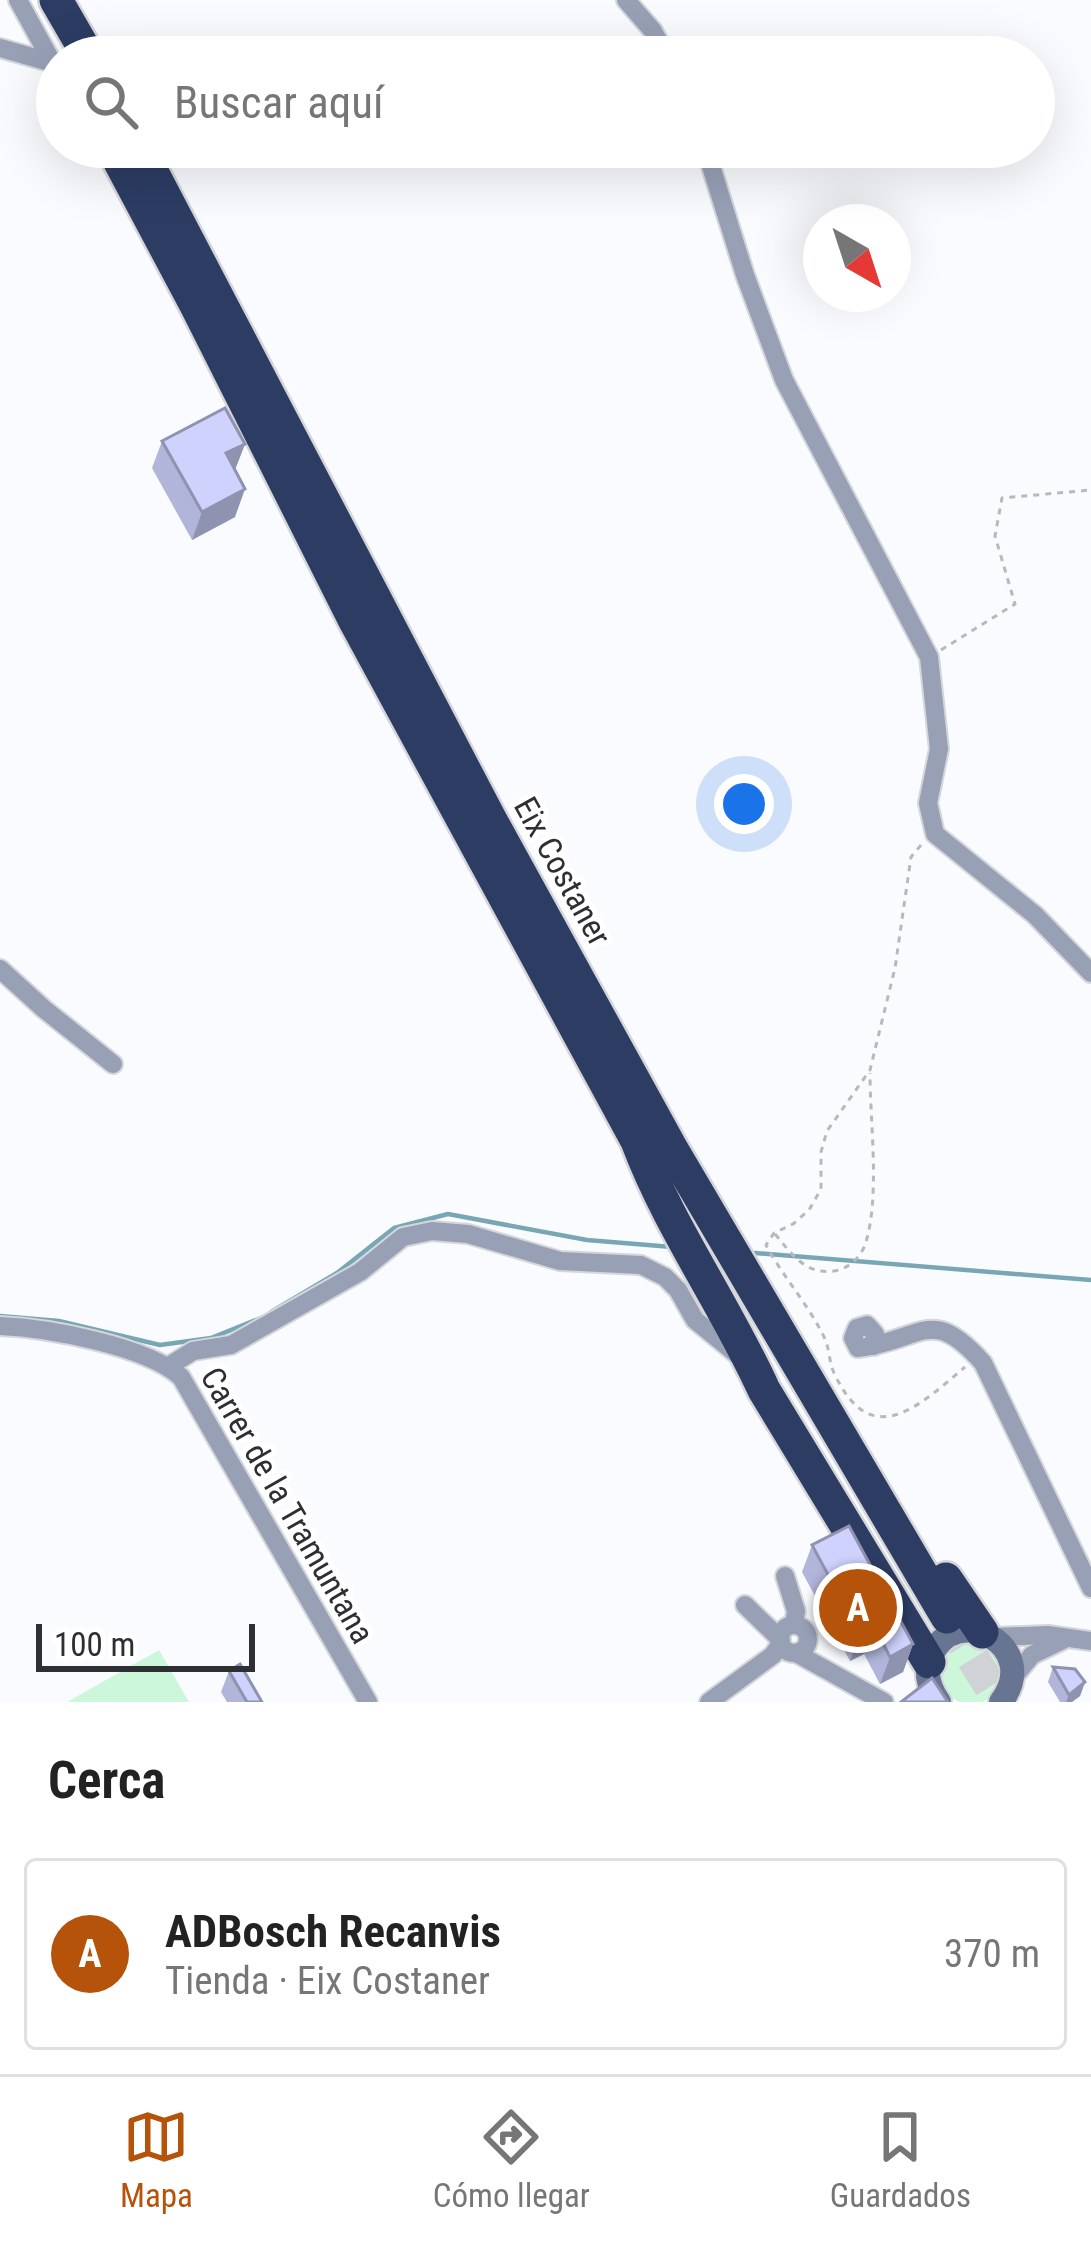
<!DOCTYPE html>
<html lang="es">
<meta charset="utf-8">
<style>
:root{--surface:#fff;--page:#f2f2f2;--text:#222;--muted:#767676;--line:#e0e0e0;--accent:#b45309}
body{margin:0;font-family:"Roboto Condensed",sans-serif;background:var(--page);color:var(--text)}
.compass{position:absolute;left:803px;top:204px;width:108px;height:108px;border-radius:50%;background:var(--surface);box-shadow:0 12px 48px #0002;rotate:141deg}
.scale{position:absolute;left:36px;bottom:30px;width:219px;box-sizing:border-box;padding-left:12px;border:6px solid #2e2f32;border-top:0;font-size:33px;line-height:42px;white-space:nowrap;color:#2e2f32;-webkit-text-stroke:9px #fff;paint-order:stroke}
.you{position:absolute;left:744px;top:804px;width:42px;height:42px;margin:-30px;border:9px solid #fff;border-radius:50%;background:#1a73e8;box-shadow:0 0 0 18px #1a73e833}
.badge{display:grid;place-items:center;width:78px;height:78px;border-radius:50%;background:var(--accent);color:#fff;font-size:39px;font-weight:700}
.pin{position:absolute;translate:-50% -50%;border:6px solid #fff;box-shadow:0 3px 12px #0006}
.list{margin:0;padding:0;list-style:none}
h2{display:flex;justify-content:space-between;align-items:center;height:156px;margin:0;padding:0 48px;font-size:51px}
h2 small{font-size:39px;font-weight:400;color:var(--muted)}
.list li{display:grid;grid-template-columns:78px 1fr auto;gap:36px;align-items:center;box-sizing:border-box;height:192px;margin:0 24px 24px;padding:0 24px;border:3px solid var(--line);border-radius:12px}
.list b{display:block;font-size:45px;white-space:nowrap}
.list p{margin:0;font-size:39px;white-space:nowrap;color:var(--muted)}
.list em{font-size:39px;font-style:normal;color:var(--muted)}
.icon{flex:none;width:66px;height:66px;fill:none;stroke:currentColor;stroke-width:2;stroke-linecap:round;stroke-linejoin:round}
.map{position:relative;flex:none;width:1091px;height:1702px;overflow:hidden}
.search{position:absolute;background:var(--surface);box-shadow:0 12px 48px #0002;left:36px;right:36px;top:36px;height:132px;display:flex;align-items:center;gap:30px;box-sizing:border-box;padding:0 42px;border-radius:66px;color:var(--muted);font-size:45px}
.sheet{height:372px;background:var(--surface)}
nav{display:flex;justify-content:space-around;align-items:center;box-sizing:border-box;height:168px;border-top:3px solid var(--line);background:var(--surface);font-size:33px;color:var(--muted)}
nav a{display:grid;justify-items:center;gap:6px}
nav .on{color:var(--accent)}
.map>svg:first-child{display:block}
.green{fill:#cdf7db}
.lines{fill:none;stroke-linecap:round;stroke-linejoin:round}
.stream{stroke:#78a6b4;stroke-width:4.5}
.highway-tunnel{stroke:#d1d2d5;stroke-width:33;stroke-dasharray:33 16;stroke-linecap:butt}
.street-casing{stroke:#d5d6d9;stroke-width:22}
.secondary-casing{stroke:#d5d6d9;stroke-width:28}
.highway-casing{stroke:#d5d6d9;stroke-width:38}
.path{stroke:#b8b9bc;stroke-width:3;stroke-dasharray:6 6;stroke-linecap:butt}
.street{stroke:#97a0b5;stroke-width:18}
.secondary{stroke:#687592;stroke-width:24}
.highway{stroke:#2c3c63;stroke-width:33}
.wall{fill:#b1b5d9}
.shaded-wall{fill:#9093b0}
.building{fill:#ced2fc;stroke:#9093b0;stroke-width:3}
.labels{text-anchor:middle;stroke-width:10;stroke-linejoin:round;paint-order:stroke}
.street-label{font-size:33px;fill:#2e2f32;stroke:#fff}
</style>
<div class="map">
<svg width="1091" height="1702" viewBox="0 0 1091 1702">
<rect width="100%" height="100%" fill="#fafbfe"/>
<!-- green -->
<g class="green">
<circle cx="971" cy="1672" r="32"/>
<polygon points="159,1650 189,1702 67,1702"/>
</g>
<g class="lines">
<!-- stream -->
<g class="stream">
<polyline points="755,1253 1091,1280"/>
<polyline points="271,1312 337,1273 394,1228 448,1214 587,1240 672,1247"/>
<polyline points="0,1316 59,1321 160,1345 211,1338 261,1318"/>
</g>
<!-- highway-tunnel -->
<polyline class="highway-tunnel" points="947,1617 1000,1702"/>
<defs>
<g id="street">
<polyline points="18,0 57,71"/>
<polyline points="626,0 653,31 667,57"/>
<polyline points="0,48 53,63"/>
<polyline points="705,147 745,275 784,380 929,657 939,749 928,803 935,834 1035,915 1091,973"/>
<polyline points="0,969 44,1009 113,1064"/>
<path d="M 0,1326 C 48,1328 146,1346 181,1377 L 368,1702"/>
<path d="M 874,1346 L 875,1334 L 867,1325 L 857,1328 L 853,1338 L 858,1348 C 922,1341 930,1303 983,1363 L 1091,1588"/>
<polyline points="169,1366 193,1351 231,1345 360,1272 403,1237 432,1231 468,1234 560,1261 641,1265 665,1277 678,1290 695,1320 739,1356"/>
<polyline points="785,1576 796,1611 794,1625"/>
<polyline points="745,1605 781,1640"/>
<circle cx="794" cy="1639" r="14"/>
<polyline points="993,1637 1048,1635 1091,1641"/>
<polyline points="796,1653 884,1702"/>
<polyline points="1012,1679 1032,1655 1063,1640"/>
<polyline points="709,1702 773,1655 781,1643"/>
</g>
<path id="secondary" d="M 939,1702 C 929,1688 924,1673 931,1656 C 956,1600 1043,1646 1001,1702"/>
<g id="highway">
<polyline points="56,0 89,57"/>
<path d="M 112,147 L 197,307 L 356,623 L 637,1141 C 670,1229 725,1304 764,1390 L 929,1662"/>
<polyline points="139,147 489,817 670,1146 947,1617"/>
<polyline points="946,1579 982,1632"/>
</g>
</defs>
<!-- street casing -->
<use href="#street" class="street-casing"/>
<!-- secondary casing -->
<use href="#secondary" class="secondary-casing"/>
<!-- highway casing -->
<use href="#highway" class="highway-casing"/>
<!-- path -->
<g class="path">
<polyline points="941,650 1015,604 995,536 1002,498 1091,490"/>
<path d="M 921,845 L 911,857 L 895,968 L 870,1070 L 827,1131 L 821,1152 L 821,1189 L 809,1210 L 793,1224 L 774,1233 L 766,1245 C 783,1277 809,1305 825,1339 C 830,1351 829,1364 835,1375 C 872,1452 919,1406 965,1367"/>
<path d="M 775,1234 C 792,1254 805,1275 834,1271 C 849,1269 862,1256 866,1242 C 880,1194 870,1123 870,1073"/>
</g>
<!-- street -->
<use href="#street" class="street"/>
<!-- secondary -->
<use href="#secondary" class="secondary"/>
<!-- highway -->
<use href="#highway" class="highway"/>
</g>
<!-- wall -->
<g class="wall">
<polygon points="162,441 245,444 235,470 235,517 192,540 152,468"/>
<polygon points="812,1545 913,1644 903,1672 880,1684 864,1654 850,1661 802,1572"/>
<polygon points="1053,1667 1085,1682 1080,1696 1072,1702 1060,1702 1048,1682"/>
<polygon points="229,1671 262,1702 227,1702 221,1692"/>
</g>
<!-- shaded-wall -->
<g class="shaded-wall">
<polygon points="245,444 234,472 226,453"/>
<polygon points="245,489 235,517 192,540 202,512"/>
<polygon points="874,1626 864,1654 850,1661 860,1634"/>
<polygon points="913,1644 903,1672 880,1684 890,1657"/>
<polygon points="1085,1682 1080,1696 1072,1702 1066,1702 1069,1695"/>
</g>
<!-- building -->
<g class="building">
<polygon points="225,408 245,444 226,453 245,489 202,512 162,441"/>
<polygon points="849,1526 913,1644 890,1657 874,1626 860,1634 812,1545"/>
<polygon points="240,1664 262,1702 247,1702 229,1671"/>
<polygon points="1053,1667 1075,1669 1085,1682 1069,1695"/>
<polygon points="932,1678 948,1702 901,1702"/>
</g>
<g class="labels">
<!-- street labels -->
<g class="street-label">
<text transform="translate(563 871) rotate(61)" y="12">Eix Costaner</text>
<text transform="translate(288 1505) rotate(60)" y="12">Carrer de la Tramuntana</text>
</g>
</g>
</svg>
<svg class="compass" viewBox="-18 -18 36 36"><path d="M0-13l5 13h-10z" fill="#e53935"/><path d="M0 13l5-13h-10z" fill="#767676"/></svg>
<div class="scale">100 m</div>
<div class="you"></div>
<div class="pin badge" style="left:858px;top:1608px">A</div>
<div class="search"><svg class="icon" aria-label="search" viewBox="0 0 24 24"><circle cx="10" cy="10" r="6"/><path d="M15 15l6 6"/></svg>Buscar aquí</div>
</div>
<section class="sheet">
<h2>Cerca<small></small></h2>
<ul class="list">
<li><span class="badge">A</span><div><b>ADBosch Recanvis</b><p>Tienda · Eix Costaner</p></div><em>370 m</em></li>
</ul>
</section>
<nav>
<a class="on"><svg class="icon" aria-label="map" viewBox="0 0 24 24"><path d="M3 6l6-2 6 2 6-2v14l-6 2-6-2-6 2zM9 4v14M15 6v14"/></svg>Mapa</a>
<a><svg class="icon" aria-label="directions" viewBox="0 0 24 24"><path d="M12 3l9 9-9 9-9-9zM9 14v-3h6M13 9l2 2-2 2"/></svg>Cómo llegar</a>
<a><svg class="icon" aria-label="saved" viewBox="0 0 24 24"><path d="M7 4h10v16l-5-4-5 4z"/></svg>Guardados</a>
</nav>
